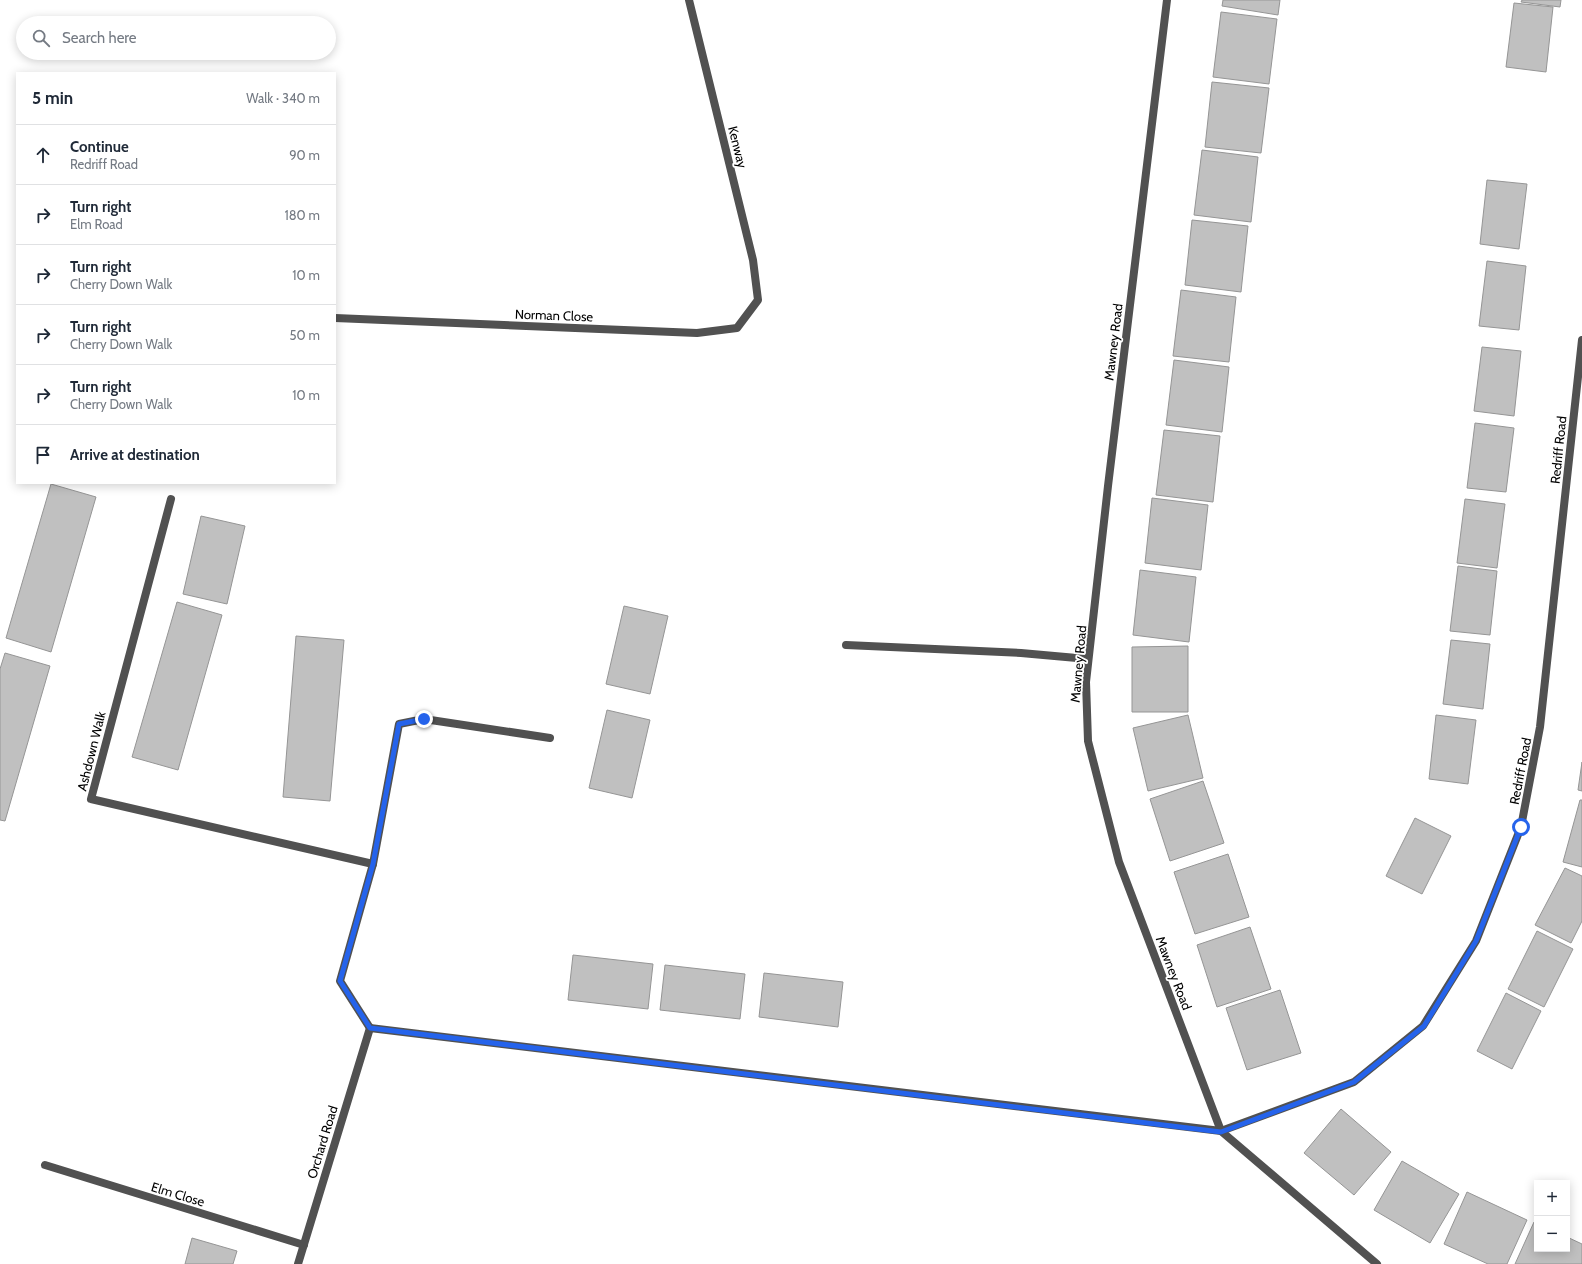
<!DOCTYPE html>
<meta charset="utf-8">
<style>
:root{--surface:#fff;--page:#f6f6f7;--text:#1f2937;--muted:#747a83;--line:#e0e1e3}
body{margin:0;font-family:Cabin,sans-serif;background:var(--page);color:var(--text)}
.controls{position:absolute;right:12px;bottom:12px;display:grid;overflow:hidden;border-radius:0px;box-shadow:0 2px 10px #0003}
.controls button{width:36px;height:36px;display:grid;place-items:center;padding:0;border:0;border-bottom:1px solid var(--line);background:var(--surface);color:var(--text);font:20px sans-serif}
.stop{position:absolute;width:12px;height:12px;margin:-9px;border:3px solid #2563eb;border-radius:50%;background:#fff}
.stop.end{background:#2563eb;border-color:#fff;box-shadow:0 1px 4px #0008}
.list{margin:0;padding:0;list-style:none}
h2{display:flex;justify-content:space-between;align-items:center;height:52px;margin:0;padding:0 16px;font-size:17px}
h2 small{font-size:13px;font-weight:400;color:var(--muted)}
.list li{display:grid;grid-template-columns:26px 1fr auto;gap:12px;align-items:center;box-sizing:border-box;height:60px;padding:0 16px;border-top:1px solid var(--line)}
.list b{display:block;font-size:15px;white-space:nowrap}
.list p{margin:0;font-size:13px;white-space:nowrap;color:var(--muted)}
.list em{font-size:13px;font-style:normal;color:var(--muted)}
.icon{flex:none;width:22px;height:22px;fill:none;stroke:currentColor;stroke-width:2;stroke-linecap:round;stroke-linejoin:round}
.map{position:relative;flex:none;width:1582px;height:1264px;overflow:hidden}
.search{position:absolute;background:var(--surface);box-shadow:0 2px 10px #0003;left:16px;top:16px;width:320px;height:44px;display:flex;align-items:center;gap:10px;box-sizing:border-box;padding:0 14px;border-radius:22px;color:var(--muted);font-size:15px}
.panel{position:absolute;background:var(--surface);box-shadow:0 2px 10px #0003;left:16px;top:72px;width:320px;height:412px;border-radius:0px}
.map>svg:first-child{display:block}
.building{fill:#c0c0c0;stroke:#959595}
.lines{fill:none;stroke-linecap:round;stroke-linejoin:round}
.service{stroke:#515151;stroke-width:8}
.minor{stroke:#515151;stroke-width:8}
.route{stroke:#2563eb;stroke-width:5}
.labels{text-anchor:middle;stroke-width:3.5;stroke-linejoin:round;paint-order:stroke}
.street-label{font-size:13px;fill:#000;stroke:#fff}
</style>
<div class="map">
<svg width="1582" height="1264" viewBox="0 0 1582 1264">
<rect width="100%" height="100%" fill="#fff"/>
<!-- building -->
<g class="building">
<polygon points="1223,0 1280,0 1278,15 1222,6"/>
<polygon points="1522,0 1561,0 1560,7 1521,2"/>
<polygon points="1514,3 1553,7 1546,72 1506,67"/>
<polygon points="1221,12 1277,19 1269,84 1213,77"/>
<polygon points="1212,82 1269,88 1261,153 1205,147"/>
<polygon points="1202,150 1258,157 1251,222 1194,215"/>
<polygon points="1487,180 1527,184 1519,249 1480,244"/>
<polygon points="1192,220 1248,226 1241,292 1185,285"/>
<polygon points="1487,261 1526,266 1519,330 1479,326"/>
<polygon points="1181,290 1236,297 1229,362 1173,356"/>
<polygon points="1482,347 1521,351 1514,416 1474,411"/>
<polygon points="1174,360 1229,367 1222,432 1166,425"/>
<polygon points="1475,423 1514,428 1506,492 1467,488"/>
<polygon points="1164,430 1220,436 1213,502 1156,495"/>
<polygon points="51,484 96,497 51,652 6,638"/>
<polygon points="1152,498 1208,505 1201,570 1145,563"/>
<polygon points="1465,499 1505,504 1497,568 1457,563"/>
<polygon points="201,516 245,526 227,604 183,594"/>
<polygon points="1458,566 1497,571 1490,635 1450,631"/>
<polygon points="1140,570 1196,577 1189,642 1133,635"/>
<polygon points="177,602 222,615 178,770 132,757"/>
<polygon points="624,606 668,616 650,694 606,684"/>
<polygon points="296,636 344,640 330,801 283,797"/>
<polygon points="1451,640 1490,644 1483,709 1443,704"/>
<polygon points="1188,646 1188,712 1132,712 1132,647"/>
<polygon points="5,653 50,666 5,821 0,820 0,669"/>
<polygon points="607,710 650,720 632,798 589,788"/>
<polygon points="1188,715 1203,778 1148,791 1133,728"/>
<polygon points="1436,715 1476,720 1468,784 1429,779"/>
<polygon points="1582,762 1582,791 1578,790"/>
<polygon points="1203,781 1224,843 1170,861 1150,799"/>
<polygon points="1580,800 1582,800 1582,867 1563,862"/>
<polygon points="1415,818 1451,836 1422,894 1386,876"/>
<polygon points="1228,854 1249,917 1195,934 1174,872"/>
<polygon points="1565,868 1582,876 1582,921 1571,943 1535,925"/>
<polygon points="1250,927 1271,989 1217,1007 1197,945"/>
<polygon points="1537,931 1573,949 1544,1007 1508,989"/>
<polygon points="573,955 653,964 648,1009 568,1000"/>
<polygon points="665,965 745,974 740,1019 660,1010"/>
<polygon points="764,973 843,982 838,1027 759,1017"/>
<polygon points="1280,990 1301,1053 1247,1070 1226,1008"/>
<polygon points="1506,993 1541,1011 1512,1069 1477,1051"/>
<polygon points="1341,1109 1391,1152 1354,1195 1304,1153"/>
<polygon points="1402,1161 1459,1194 1430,1243 1374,1210"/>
<polygon points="1467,1192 1527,1220 1507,1264 1488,1264 1444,1244"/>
<polygon points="1534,1222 1537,1223 1537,1249 1567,1249 1567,1237 1582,1244 1582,1264 1515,1264"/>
<polygon points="192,1238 237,1251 233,1264 185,1264"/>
</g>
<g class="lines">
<!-- service -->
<polyline class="service" points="846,645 1021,653 1088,659"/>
<!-- minor -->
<g class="minor">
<polyline points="1167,0 1108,486 1086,682 1088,741 1119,862 1221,1131 1377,1264"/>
<polyline points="335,318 697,333 737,328 758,300 753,260 689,0"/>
<polyline points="171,499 91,799 373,864"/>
<polyline points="370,1028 1221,1131 1354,1082 1423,1026 1476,941 1521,827 1540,727 1582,340"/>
<polyline points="370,1028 340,981 373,864 399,724 424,719 550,738"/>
<polyline points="45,1165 304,1245"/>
<polyline points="298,1264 370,1028"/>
</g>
</g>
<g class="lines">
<!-- route -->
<polyline class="route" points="424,719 399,724 373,864 340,981 370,1028 1221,1132 1354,1082 1424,1026 1476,941 1521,827"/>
</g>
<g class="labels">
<!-- street labels -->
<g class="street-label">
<text transform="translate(738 147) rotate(76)" y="5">Kenway</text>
<text transform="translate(554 315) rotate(2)" y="5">Norman Close</text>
<text transform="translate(1113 342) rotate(-83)" y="5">Mawney Road</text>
<text transform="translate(1558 450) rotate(-84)" y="5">Redriff Road</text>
<text transform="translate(1078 664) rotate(-85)" y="5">Mawney Road</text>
<text transform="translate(91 751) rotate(-76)" y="5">Ashdown Walk</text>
<text transform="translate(1520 771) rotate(-79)" y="5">Redriff Road</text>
<text transform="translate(1174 973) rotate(69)" y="5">Mawney Road</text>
<text transform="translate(322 1142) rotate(-73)" y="5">Orchard Road</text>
<text transform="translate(178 1194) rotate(17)" y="5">Elm Close</text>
</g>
</g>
</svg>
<div class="controls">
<button>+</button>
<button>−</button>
</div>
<div class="stop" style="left:1521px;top:827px"></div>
<div class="stop end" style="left:424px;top:719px"></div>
<div class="search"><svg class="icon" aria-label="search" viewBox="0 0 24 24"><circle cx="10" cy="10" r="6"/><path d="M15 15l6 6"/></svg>Search here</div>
<section class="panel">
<h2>5 min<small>Walk · 340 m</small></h2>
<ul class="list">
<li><svg class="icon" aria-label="ahead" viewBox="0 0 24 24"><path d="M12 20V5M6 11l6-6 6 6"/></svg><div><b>Continue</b><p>Redriff Road</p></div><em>90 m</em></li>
<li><svg class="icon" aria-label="right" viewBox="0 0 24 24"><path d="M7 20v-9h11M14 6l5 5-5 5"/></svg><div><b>Turn right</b><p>Elm Road</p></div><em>180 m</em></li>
<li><svg class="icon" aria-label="right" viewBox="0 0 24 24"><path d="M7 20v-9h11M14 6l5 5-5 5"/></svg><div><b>Turn right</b><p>Cherry Down Walk</p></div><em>10 m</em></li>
<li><svg class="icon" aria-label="right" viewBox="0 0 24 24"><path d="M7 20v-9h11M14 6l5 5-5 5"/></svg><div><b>Turn right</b><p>Cherry Down Walk</p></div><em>50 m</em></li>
<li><svg class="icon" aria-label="right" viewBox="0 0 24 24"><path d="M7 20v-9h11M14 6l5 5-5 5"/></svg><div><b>Turn right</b><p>Cherry Down Walk</p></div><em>10 m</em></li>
<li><svg class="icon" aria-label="arrive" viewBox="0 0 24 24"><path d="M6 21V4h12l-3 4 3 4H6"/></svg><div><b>Arrive at destination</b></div></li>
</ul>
</section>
</div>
